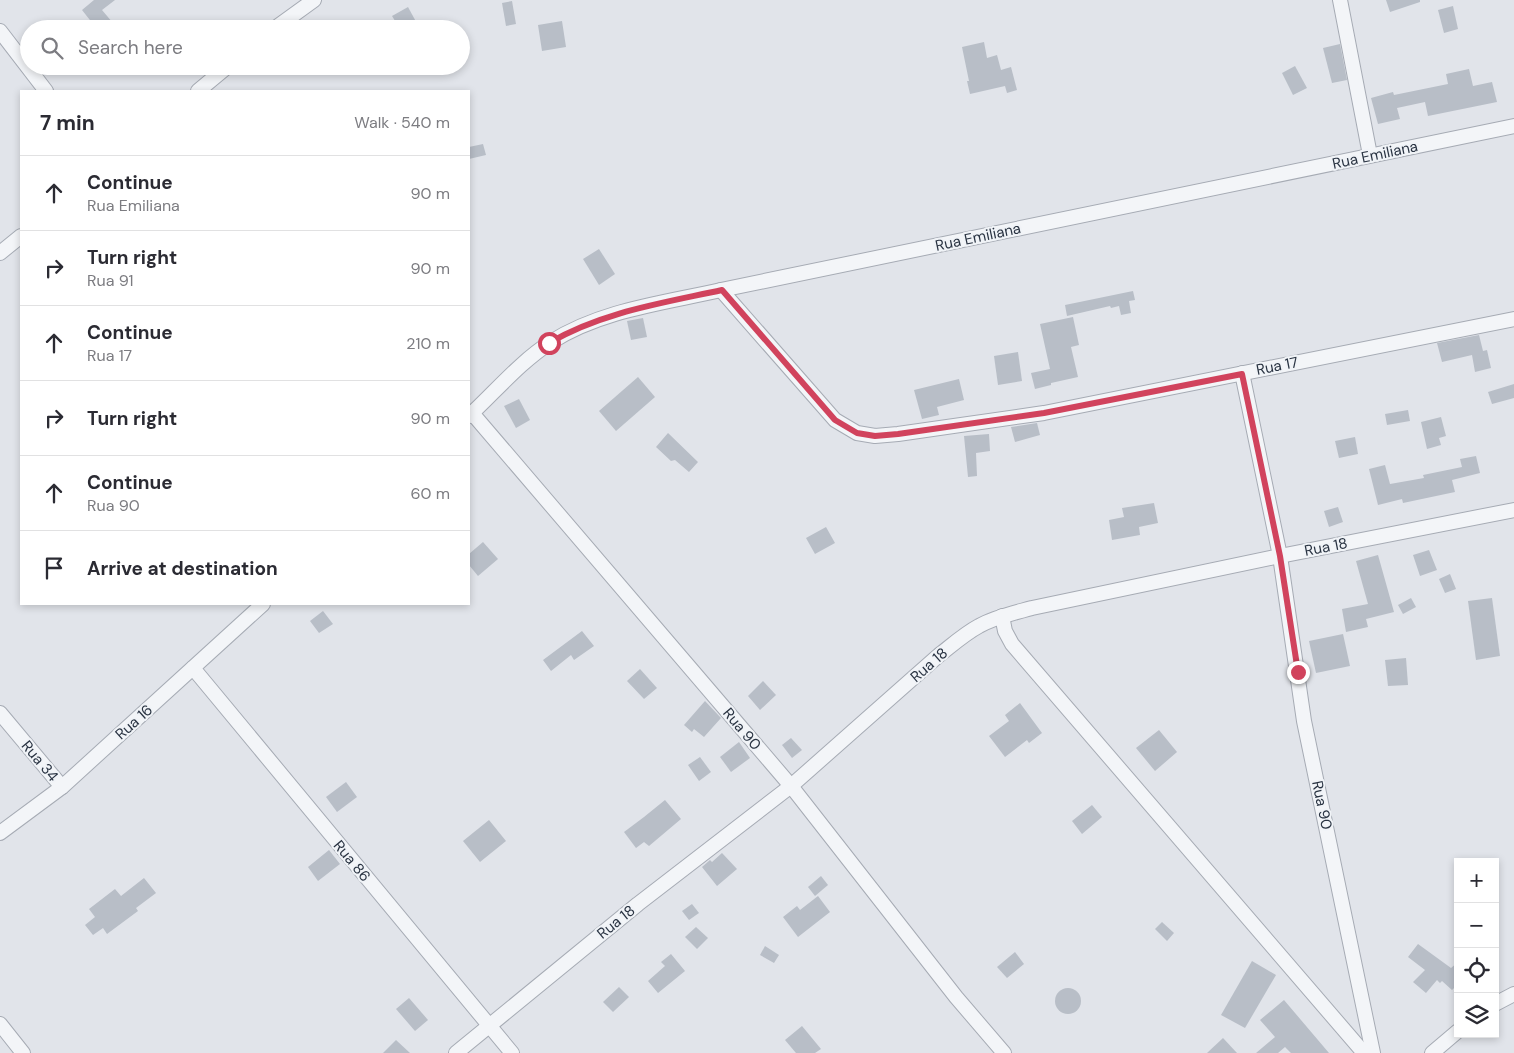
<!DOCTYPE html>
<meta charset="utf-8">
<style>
:root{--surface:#fff;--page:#f7f7f7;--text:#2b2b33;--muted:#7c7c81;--line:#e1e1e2}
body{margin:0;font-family:"DM Sans",sans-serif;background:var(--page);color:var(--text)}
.controls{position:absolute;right:15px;bottom:15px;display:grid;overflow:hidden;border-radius:0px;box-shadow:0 2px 8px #0003}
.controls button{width:45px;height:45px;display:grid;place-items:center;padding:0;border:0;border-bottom:1px solid var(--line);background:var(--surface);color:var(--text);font:25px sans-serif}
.stop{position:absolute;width:15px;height:15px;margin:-11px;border:4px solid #d1435d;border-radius:50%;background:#fff}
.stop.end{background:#d1435d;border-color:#fff;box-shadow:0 1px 5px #0008}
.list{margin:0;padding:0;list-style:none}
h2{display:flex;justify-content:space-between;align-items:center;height:65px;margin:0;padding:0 20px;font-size:21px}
h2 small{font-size:16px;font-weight:400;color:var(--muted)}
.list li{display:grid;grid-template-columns:32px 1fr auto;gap:15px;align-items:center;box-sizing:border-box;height:75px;padding:0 20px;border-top:1px solid var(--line)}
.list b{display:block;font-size:19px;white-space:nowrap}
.list p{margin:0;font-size:16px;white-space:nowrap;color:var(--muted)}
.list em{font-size:16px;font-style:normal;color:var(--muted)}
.icon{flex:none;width:28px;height:28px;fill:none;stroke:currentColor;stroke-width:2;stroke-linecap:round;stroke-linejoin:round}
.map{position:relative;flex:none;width:1514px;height:1053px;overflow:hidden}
.search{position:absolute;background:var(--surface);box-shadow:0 2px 8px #0003;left:20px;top:20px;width:450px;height:55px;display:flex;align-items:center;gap:12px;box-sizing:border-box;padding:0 18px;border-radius:28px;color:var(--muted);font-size:19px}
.panel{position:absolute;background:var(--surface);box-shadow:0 2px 8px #0003;left:20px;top:90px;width:450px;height:515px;border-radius:0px}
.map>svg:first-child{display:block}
.building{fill:#b8bec7}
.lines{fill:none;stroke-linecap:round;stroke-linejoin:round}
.minor-casing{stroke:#a6abb4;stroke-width:16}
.minor{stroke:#f3f5f8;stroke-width:14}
.route{stroke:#d1435d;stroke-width:6}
.labels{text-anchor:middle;stroke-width:4;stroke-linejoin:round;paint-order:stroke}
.street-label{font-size:15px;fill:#293342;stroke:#f0f3f7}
</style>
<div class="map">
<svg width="1514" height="1053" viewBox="0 0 1514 1053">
<rect width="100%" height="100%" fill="#e1e4ea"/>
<!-- building -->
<g class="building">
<polygon points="94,0 115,0 102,10 118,29 97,29 82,10"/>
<polygon points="1386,0 1420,0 1420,2 1390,12"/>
<polygon points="512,1 516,24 506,26 502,3"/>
<polygon points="1453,6 1458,29 1444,33 1438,10"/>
<polygon points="408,7 420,29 400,29 392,16"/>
<polygon points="562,21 566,47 542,51 538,25"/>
<polygon points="984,42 987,58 997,55 1001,70 1011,67 1017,90 1007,93 1005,86 970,94 967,81 969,81 962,47"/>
<polygon points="1340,44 1347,80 1332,83 1323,48"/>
<polygon points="1295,66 1307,88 1293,95 1282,73"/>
<polygon points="1469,69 1473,86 1492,82 1497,102 1428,116 1425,102 1397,108 1400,119 1378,124 1371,98 1393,92 1394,95 1448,84 1446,74"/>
<polygon points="483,144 486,155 469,159 469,147"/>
<polygon points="599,249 615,274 599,285 583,259"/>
<polygon points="1133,291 1135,300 1129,301 1131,313 1121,315 1119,306 1111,308 1110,306 1067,316 1065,305"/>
<polygon points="1073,317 1079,345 1071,347 1078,377 1051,383 1051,385 1035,389 1031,373 1050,369 1040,324"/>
<polygon points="643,318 647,337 631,340 627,321"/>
<polygon points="1479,335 1483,351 1487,350 1491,368 1475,372 1472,355 1442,362 1437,343"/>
<polygon points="1018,352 1022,381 998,385 994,356"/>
<polygon points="638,377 655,397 616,431 599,411"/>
<polygon points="959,379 964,400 937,407 939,415 922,419 914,390"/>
<polygon points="1514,384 1514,398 1492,404 1488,392"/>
<polygon points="519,399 530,420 516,428 504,406"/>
<polygon points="1408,410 1410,421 1387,425 1385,414"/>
<polygon points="1441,417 1446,436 1439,438 1441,445 1427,449 1421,422"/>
<polygon points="1037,423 1040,435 1015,442 1011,427"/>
<polygon points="668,433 698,462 689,472 675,460 671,461 656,447"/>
<polygon points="989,434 990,451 976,453 977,476 968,477 964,436"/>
<polygon points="1355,437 1358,454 1339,458 1335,441"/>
<polygon points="1476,456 1480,473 1452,480 1455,492 1403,503 1402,499 1378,505 1369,469 1385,465 1390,484 1424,478 1423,475 1462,467 1460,459"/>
<polygon points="1154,503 1158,523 1139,527 1140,535 1112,540 1109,520 1124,517 1122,508"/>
<polygon points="1338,507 1343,522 1329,527 1324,511"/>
<polygon points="826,527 835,543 815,554 806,538"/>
<polygon points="483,542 498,559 478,576 469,565 469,554"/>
<polygon points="1429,550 1437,570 1420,576 1413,555"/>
<polygon points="1378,555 1394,612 1366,619 1368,627 1346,632 1342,609 1368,604 1356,561"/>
<polygon points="1450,574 1456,589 1445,593 1439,579"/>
<polygon points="1411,598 1416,607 1403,614 1398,605"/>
<polygon points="1492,598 1500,656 1476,660 1468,601"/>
<polygon points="323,611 333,624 319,633 310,621"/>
<polygon points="582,631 594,646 574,660 571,655 551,671 543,660"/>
<polygon points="1343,634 1350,666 1316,673 1309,641"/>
<polygon points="1406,658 1408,685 1388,686 1385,660"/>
<polygon points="640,669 657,688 644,699 627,681"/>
<polygon points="763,681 776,695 760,710 748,696"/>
<polygon points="705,701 721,718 704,737 694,729 692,732 684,725"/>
<polygon points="1020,703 1042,733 1029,743 1027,740 1005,757 989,736 1009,721 1005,715"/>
<polygon points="1159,730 1177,752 1155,771 1136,748"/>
<polygon points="791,738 802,750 792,758 782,745"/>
<polygon points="739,742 750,758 731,772 720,757"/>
<polygon points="700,757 711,772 699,781 688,765"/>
<polygon points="346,782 357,797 337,812 326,797"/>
<polygon points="665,800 681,819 649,846 644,842 636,848 624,832 644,817"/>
<polygon points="1092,805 1102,817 1082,834 1072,821"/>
<polygon points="489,820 506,841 480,862 463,841"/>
<polygon points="329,850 340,864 318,881 308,867"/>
<polygon points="722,853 737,869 717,886 702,867 710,860 712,862"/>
<polygon points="821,876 828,885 815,896 808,887"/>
<polygon points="144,878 156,893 136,908 138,911 107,934 103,928 93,935 85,925 95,917 89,909 115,889 121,896"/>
<polygon points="818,896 830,912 798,937 783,917 797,906 800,910"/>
<polygon points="692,904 699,913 689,920 682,911"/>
<polygon points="1162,922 1174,933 1167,941 1155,929"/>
<polygon points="696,927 708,938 697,949 685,937"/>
<polygon points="1418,944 1451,968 1458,962 1458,984 1452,990 1442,981 1440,983 1437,980 1426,993 1413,982 1425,970 1408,957"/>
<polygon points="765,946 779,955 774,963 760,955"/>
<polygon points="1015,952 1024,964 1007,978 997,967"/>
<polygon points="671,954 685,971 658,993 648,981 665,966 661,962"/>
<polygon points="1252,961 1276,975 1245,1028 1221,1015"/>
<polygon points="619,987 629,997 613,1012 603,1002"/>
<circle cx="1068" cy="1001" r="13"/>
<polygon points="409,998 428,1020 415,1031 396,1009"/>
<polygon points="1284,1000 1329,1053 1291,1053 1285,1047 1278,1053 1256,1053 1275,1037 1260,1020"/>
<polygon points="802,1026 821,1049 815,1053 796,1053 785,1040"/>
<polygon points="1223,1038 1237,1053 1207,1053"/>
<polygon points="396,1040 410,1053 383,1053"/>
</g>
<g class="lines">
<defs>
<g id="minor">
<polyline points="1340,0 1370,155"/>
<polyline points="274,29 314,0"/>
<polyline points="0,31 46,91"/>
<polyline points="198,91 228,66"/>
<polyline points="0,253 21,236"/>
<polyline points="721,290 835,420 857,433 875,436 898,434 1044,413 1514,319"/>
<polyline points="1242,373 1280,556 1304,721 1373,1053"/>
<polyline points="472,413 791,786 956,997 1004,1053"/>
<path d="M 469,416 C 496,391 520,362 551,342 C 601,310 664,303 721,290 L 1514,126"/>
<polyline points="1002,616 1005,631 1012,644 1364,1053"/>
<polyline points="193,668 512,1053"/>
<polyline points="0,713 62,787"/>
<polyline points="0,833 62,787 263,604"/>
<polyline points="1495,1004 1514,994"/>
<polyline points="0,1024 23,1053"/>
<path d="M 456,1053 L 638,904 L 791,786 L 938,656 C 951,646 964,634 979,626 C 995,617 1014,613 1032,608 L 1280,556 L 1514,510"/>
<polyline points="1432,1053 1458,1031"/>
</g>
</defs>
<!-- minor casing -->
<use href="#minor" class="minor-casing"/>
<!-- minor -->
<use href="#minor" class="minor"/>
</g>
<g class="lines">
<!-- route -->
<path class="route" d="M 549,343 C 602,312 663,303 722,290 L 835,420 L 857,433 L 875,436 L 898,434 L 1044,413 L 1242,374 L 1280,556 L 1298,672"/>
</g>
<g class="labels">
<!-- street labels -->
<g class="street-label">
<text transform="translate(1375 155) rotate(-12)" y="5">Rua Emiliana</text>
<text transform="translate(978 237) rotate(-12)" y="5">Rua Emiliana</text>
<text transform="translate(1277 366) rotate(-11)" y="5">Rua 17</text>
<text transform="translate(1326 547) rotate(-11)" y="5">Rua 18</text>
<text transform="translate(929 665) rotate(-41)" y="5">Rua 18</text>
<text transform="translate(134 722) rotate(-42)" y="5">Rua 16</text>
<text transform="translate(742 729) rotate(50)" y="5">Rua 90</text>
<text transform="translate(40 761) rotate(50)" y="5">Rua 34</text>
<text transform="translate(1322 805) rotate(78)" y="5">Rua 90</text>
<text transform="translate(352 861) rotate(50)" y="5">Rua 86</text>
<text transform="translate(616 922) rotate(-39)" y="5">Rua 18</text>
</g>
</g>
</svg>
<div class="controls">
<button>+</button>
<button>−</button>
<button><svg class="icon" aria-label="locate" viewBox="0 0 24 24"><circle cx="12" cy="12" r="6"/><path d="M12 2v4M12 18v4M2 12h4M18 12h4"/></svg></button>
<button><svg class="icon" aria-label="layers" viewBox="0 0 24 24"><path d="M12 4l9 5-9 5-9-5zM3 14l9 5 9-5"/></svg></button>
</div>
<div class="stop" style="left:549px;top:343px"></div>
<div class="stop end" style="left:1298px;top:672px"></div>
<div class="search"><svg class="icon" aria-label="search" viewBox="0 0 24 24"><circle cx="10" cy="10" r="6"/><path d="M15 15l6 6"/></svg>Search here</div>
<section class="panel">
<h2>7 min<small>Walk · 540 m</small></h2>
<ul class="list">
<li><svg class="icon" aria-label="ahead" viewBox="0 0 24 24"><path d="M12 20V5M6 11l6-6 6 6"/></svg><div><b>Continue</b><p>Rua Emiliana</p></div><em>90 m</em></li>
<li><svg class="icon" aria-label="right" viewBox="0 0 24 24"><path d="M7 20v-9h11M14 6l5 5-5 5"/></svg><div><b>Turn right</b><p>Rua 91</p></div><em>90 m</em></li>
<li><svg class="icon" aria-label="ahead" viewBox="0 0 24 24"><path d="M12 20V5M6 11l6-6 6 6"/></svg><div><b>Continue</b><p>Rua 17</p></div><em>210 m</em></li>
<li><svg class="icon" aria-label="right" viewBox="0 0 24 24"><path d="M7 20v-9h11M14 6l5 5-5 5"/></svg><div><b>Turn right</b></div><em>90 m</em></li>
<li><svg class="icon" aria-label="ahead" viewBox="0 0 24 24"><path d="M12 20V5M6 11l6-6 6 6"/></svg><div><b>Continue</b><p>Rua 90</p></div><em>60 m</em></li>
<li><svg class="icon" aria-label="arrive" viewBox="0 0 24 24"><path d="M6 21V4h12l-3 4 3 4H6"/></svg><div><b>Arrive at destination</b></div></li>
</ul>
</section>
</div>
